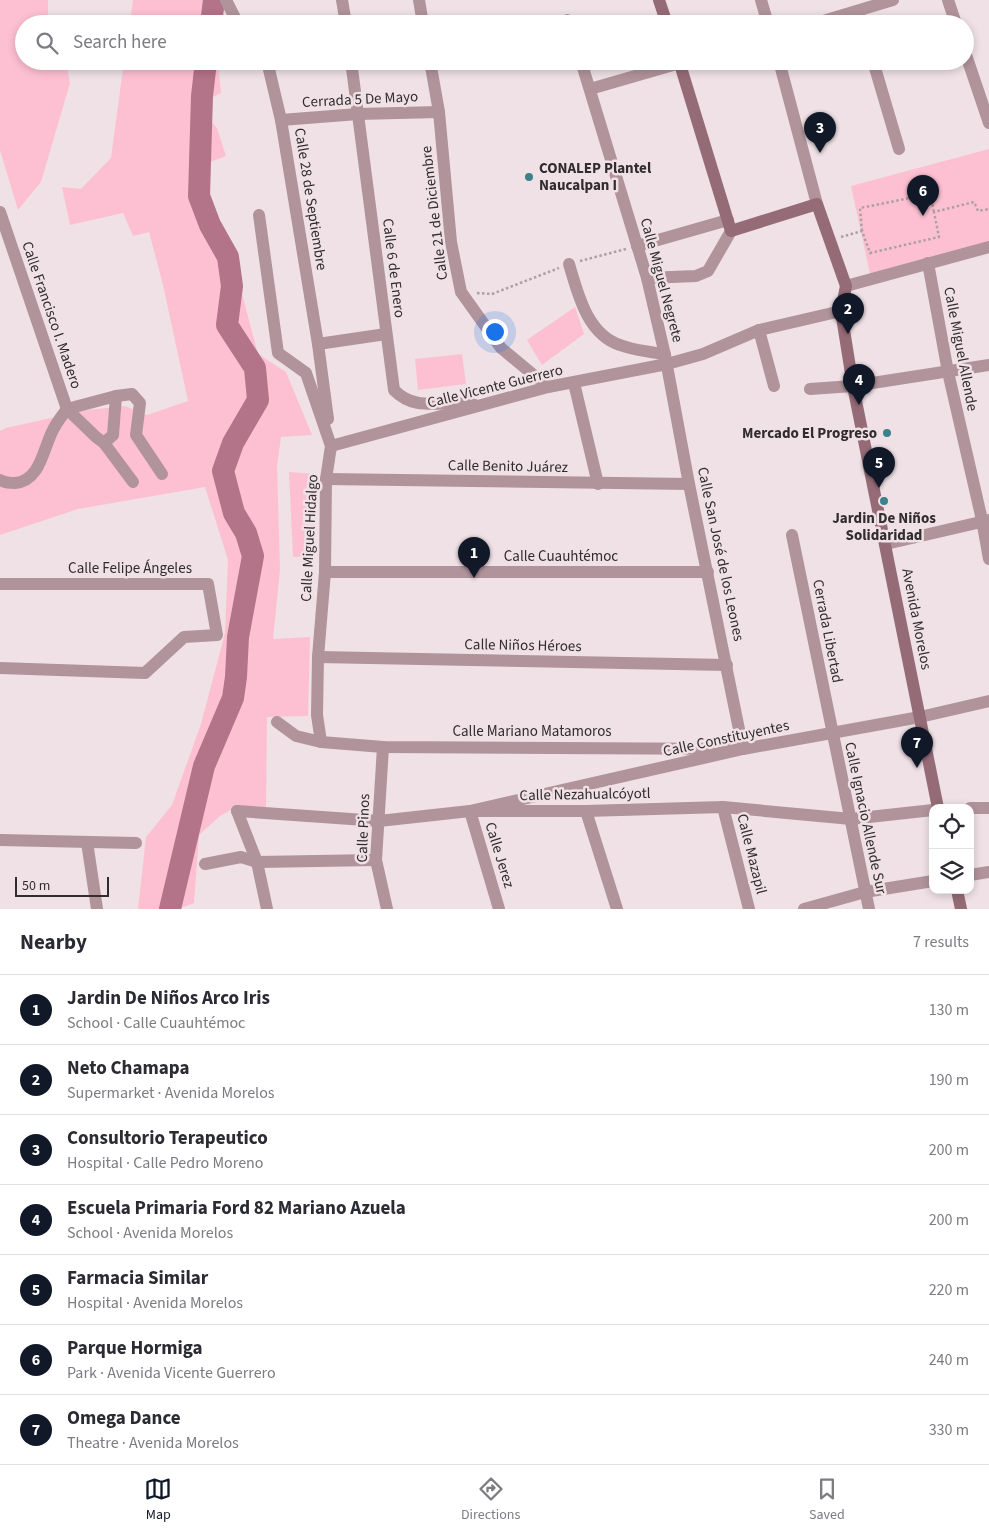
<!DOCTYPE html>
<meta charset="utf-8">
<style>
:root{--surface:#fff;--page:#f7f7f7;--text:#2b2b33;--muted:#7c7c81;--line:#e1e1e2;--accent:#111827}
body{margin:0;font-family:"Source Sans 3",sans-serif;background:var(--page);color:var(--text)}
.controls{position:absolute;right:15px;bottom:15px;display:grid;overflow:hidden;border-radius:10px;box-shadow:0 2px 8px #0003}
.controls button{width:45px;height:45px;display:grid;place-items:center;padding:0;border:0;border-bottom:1px solid var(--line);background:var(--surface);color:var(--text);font:25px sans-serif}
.scale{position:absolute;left:15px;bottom:12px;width:94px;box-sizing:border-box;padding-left:5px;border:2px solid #312c2d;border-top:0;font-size:14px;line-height:18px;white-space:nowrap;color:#312c2d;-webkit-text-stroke:4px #efe1e5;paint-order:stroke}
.you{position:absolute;left:494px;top:331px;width:18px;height:18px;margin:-12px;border:4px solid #fff;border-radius:50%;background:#1a73e8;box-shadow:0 0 0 8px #1a73e833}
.badge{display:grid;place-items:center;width:32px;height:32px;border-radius:50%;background:var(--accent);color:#fff;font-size:16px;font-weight:700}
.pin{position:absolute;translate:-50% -41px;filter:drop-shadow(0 1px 2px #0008)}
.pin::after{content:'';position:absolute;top:26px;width:18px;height:15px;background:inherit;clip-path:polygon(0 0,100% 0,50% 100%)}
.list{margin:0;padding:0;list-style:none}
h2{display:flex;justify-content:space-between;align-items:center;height:65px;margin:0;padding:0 20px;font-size:21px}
h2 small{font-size:16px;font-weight:400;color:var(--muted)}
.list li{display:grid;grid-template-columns:32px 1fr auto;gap:15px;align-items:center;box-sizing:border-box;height:70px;padding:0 20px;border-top:1px solid var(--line)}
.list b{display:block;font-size:19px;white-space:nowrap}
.list p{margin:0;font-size:16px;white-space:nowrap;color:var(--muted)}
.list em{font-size:16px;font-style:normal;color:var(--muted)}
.icon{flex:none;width:28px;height:28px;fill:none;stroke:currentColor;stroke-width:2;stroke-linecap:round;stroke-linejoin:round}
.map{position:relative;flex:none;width:989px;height:909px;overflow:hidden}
.search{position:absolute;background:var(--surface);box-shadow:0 2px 8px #0003;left:15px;right:15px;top:15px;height:55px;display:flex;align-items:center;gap:12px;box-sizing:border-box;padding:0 18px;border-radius:28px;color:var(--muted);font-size:19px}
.sheet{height:555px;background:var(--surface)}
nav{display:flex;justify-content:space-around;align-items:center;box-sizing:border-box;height:70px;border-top:1px solid var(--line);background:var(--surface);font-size:14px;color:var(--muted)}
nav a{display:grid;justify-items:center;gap:2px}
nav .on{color:var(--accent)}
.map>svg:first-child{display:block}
.green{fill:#fdc0d2}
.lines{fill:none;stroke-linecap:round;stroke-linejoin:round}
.river{stroke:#b37388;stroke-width:22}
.path{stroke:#aba0a3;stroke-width:2.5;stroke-dasharray:2.5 2.5;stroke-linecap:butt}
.street{stroke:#b1939b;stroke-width:12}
.secondary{stroke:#966b78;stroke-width:12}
.poi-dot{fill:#3c828d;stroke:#efe1e5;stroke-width:2}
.labels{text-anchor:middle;stroke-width:5;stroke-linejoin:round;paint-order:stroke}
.street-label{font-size:15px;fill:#312c2d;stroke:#efe1e5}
.poi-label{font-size:15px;font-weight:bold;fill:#312c2d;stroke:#efe1e5;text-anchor:start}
</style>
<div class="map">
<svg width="989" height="909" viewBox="0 0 989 909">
<rect width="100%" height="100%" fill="#efe1e5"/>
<!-- green -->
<g class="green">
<polygon points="0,0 48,0 48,22 50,24 24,24 24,61 66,61 70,83 41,182 18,210 0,150"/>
<polygon points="133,0 205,0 201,24 130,24"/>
<polygon points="124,61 215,61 219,72 221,93 209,99 206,116 217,128 226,156 197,167 204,196 232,256 258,354 286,372 312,435 281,437 277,466 280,570 273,639 310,637 308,716 267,717 266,810 234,808 220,816 199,835 194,903 178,909 138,909 146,837 172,805 201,724 225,633 228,560 205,487 78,509 0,535 0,431 6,428 87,410 125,406 147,415 188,401 163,285 149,232 133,236 123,213 70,225 62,187 81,189 111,158"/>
<polygon points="989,149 989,245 871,278 851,186"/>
<polygon points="575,307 584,334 542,365 527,340"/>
<polygon points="462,354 466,384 418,390 415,359"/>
<polygon points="289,472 315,474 314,556 293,557"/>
</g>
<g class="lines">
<!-- river -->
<g class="river">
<polyline points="211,24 214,0"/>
<polyline points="170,909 204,766 233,698 236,677 238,637 253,556 246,533 234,513 223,471 233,443 258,400 255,368 227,325 232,286 228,257 210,225 199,196 202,96 206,61"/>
</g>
<!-- path -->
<g class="path">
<polyline points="862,231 860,208 930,194 934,212"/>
<polyline points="841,237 862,231 870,253 939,237 934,212 974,202 978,211 989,209"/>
<polyline points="580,261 626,249"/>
<polyline points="477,293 492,294 559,268"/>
</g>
<!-- street -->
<g class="street">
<polyline points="226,0 238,24"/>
<polyline points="342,0 346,24"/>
<polyline points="419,0 423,24"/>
<polyline points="761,0 768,24"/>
<polyline points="948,0 956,24"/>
<polyline points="858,11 861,24"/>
<polyline points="567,20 568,24"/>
<polyline points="813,24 893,0"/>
<polyline points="965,52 989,123"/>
<polyline points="267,61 281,120 318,344 328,419"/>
<path d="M 351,61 L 394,390 C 417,414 446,398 475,405"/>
<polyline points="430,61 439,112 451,242 461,292 501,348 548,387"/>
<polyline points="779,61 817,204"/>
<polyline points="873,61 899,149"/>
<polyline points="590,89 687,61"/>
<polyline points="281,120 358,114 439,112"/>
<polyline points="0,212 67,409 96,437 104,443 133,482"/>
<polyline points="259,215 278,353 306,373 331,446 326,479 325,572 318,657 317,715 321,742"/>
<polyline points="637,246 728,220"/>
<polyline points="928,263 948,372 982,520 989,559"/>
<path d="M 569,264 C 578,294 587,334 620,345 C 635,351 651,351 665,355"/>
<polyline points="647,278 696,276 708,271 731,231"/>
<polyline points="846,286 989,247"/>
<polyline points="759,330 774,386"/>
<polyline points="318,344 386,334"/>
<polyline points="574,383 598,484"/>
<polyline points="810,389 853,386 989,365"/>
<polyline points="67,409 116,396 132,394 140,403 136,435 162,474"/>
<polyline points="104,443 113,435 116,396"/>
<polyline points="331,446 548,387 667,364 703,354 759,330 841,311"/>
<polyline points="326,479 689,484"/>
<path d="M 0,480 C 6,483 9,483 15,483 C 40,481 43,450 52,432 C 56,423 62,416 67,409"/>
<polyline points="792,535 869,909"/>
<polyline points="886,544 989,520"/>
<polyline points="325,572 708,572"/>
<polyline points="0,584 208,584 217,635 184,637 145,673 0,668"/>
<polyline points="318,657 727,665"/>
<polyline points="277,722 296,736 321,742 383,747 743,749 689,484 665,355 647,278 581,61"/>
<polyline points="383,747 376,860 387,909"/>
<polyline points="723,807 749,909"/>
<polyline points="970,808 989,808"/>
<polyline points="237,811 379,821 470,811 586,811 723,807 851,819 933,810"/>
<polyline points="237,811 257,862 267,909"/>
<polyline points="586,811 617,909"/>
<polyline points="0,840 136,843"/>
<polyline points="87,842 97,909"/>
<polyline points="205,864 241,857 257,862 376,860"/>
<polyline points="970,875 989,872"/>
<polyline points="499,909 470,811 743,749 920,717 989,701"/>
<polyline points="804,909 865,892 933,881"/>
</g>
<!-- secondary -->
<g class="secondary">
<polyline points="659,0 667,24"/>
<polyline points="679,61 731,231 817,204 846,286 841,311 853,386 938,808"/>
<polyline points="957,890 961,909"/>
</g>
</g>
<!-- markers -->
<g class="poi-dot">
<circle cx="529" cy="177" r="5"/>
<circle cx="887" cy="433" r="5"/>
<circle cx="884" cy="501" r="5"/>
</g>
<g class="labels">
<!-- street labels -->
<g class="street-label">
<text transform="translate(360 99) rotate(-3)" y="5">Cerrada 5 De Mayo</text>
<text transform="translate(311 199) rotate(81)" y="5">Calle 28 de Septiembre</text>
<text transform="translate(434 213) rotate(-97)" y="5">Calle 21 de Diciembre</text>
<text transform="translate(394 268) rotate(83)" y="5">Calle 6 de Enero</text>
<text transform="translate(662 280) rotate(75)" y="5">Calle Miguel Negrete</text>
<text transform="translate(52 315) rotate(71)" y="5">Calle Francisco I. Madero</text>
<text transform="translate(961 349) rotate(79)" y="5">Calle Miguel Allende</text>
<text transform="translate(495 386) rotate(-14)" y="5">Calle Vicente Guerrero</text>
<text transform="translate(508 466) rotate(1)" y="5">Calle Benito Juárez</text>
<text transform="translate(309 538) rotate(-87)" y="5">Calle Miguel Hidalgo</text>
<text transform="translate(721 554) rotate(78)" y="5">Calle San José de los Leones</text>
<text x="561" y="561">Calle Cuauhtémoc</text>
<text x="130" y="573">Calle Felipe Ángeles</text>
<text transform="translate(917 619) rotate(79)" y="5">Avenida Morelos</text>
<text transform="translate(828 631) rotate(79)" y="5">Cerrada Libertad</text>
<text transform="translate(523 645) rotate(1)" y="5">Calle Niños Héroes</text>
<text x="532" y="736">Calle Mariano Matamoros</text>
<text transform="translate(726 738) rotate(-12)" y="5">Calle Constituyentes</text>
<text transform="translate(585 794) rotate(-1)" y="5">Calle Nezahualcóyotl</text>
<text transform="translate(866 818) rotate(78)" y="5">Calle Ignacio Allende Sur</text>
<text transform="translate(363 828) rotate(-88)" y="5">Calle Pinos</text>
<text transform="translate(752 854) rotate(76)" y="5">Calle Mazapil</text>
<text transform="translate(500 855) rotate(73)" y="5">Calle Jerez</text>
</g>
<!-- poi labels -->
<g class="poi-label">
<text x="539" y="173">CONALEP Plantel<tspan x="539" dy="17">Naucalpan I</tspan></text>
<text x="877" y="438" text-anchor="end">Mercado El Progreso</text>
<text x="884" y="523" text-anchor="middle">Jardin De Niños<tspan x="884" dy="17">Solidaridad</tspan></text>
</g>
</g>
</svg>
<div class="controls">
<button><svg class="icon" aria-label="locate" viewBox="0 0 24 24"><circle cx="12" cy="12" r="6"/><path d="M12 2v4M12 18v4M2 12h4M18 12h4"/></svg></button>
<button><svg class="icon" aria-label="layers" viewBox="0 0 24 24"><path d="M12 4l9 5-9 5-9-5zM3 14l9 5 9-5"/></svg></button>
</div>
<div class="scale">50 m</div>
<div class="you"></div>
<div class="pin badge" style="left:474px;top:578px">1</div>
<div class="pin badge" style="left:848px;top:334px">2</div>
<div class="pin badge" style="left:820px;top:153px">3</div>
<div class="pin badge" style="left:859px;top:405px">4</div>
<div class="pin badge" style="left:879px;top:488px">5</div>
<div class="pin badge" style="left:923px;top:216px">6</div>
<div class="pin badge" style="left:917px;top:768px">7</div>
<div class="search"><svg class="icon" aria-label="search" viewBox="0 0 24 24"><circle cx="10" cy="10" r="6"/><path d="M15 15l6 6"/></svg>Search here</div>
</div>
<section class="sheet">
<h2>Nearby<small>7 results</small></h2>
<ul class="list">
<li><span class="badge">1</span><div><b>Jardin De Niños Arco Iris</b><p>School · Calle Cuauhtémoc</p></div><em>130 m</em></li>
<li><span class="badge">2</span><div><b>Neto Chamapa</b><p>Supermarket · Avenida Morelos</p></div><em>190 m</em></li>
<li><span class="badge">3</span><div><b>Consultorio Terapeutico</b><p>Hospital · Calle Pedro Moreno</p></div><em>200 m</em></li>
<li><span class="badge">4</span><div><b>Escuela Primaria Ford 82 Mariano Azuela</b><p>School · Avenida Morelos</p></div><em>200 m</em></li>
<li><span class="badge">5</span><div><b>Farmacia Similar</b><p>Hospital · Avenida Morelos</p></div><em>220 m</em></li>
<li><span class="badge">6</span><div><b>Parque Hormiga</b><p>Park · Avenida Vicente Guerrero</p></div><em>240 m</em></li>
<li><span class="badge">7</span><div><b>Omega Dance</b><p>Theatre · Avenida Morelos</p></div><em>330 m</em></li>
</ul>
</section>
<nav>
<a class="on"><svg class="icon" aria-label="map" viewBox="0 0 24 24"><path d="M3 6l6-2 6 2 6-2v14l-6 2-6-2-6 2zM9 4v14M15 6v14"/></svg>Map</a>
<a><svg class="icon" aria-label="directions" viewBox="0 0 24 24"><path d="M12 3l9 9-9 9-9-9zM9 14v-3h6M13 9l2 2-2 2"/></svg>Directions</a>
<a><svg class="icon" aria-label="saved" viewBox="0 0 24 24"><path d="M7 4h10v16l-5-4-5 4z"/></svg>Saved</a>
</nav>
